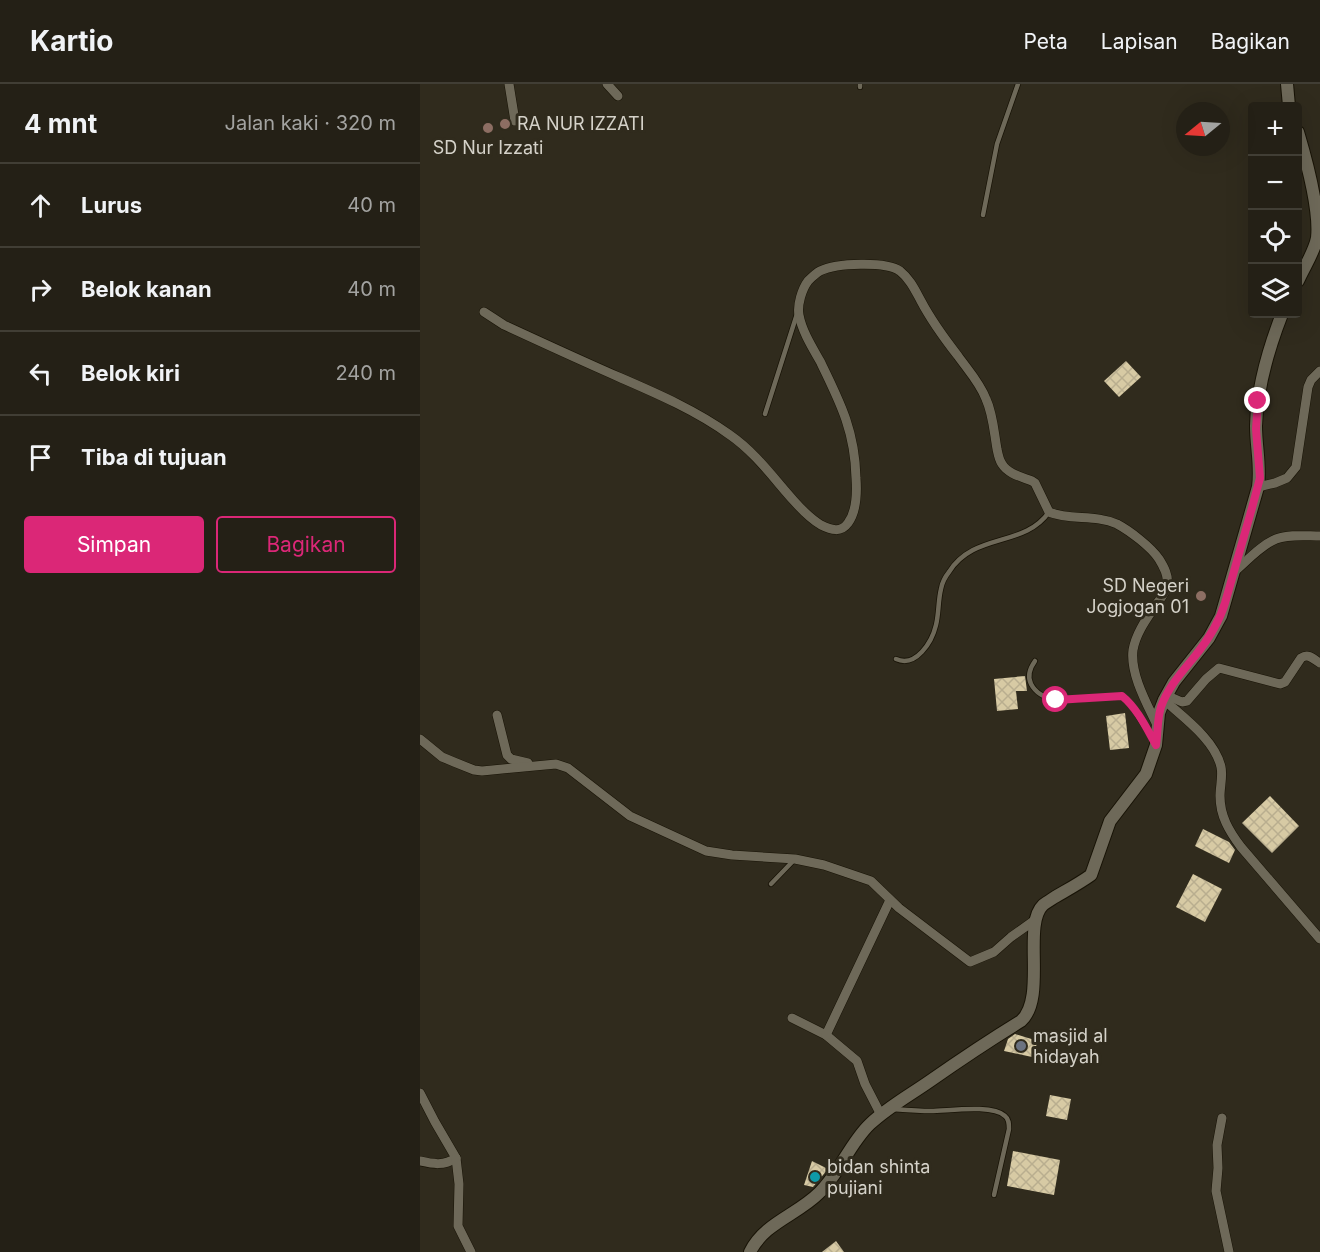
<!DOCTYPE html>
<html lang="id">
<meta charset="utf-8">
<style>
:root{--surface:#242016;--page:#302d23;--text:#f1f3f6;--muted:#a3a3a1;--line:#413e35;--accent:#db2777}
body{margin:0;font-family:Inter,sans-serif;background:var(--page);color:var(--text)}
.controls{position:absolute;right:18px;top:18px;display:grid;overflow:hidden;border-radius:6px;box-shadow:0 6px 24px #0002}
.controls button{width:54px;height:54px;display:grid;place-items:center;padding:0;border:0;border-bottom:2px solid var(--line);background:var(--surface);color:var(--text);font:30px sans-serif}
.compass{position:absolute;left:756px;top:18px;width:54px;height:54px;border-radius:50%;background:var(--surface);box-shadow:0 6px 24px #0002;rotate:252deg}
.stop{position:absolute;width:18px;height:18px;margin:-14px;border:4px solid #db2777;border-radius:50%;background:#fff}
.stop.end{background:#db2777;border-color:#fff;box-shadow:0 2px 6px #0008}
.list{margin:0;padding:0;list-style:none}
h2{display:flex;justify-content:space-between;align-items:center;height:78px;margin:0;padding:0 24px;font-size:26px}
h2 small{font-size:20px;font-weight:400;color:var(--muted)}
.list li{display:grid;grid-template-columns:39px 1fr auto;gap:18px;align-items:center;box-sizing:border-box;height:84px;padding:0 24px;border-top:2px solid var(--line)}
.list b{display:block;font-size:22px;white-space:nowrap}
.list em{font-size:20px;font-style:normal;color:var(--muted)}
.actions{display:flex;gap:12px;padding:18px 24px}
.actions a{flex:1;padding:14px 0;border:2px solid var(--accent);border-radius:6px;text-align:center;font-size:21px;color:var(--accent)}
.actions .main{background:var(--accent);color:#fff}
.icon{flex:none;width:33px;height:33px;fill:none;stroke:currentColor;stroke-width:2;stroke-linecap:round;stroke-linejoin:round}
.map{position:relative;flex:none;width:900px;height:1168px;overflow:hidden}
header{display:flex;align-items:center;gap:36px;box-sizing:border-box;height:84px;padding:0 30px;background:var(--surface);border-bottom:2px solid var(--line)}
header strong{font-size:28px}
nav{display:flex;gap:33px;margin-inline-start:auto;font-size:21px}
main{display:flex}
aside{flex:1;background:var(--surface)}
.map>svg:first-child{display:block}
.building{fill:url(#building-cross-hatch)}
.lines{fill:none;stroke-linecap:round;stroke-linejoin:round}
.service-casing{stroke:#181306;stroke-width:6}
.minor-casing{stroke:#181306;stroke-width:10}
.tertiary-casing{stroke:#181306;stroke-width:14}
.service{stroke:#6e6959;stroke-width:4.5}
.minor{stroke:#6e6959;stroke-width:9}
.tertiary{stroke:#6e6959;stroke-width:12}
.route{stroke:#db2777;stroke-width:8}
.education-dot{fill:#8d6e63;stroke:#302b1d;stroke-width:2}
.worship-dot{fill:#6b7280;stroke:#302b1d;stroke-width:2}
.culture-dot{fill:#0f9aa8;stroke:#302b1d;stroke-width:2}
.labels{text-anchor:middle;stroke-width:6;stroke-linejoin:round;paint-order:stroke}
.poi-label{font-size:18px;fill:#d5d2c9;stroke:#302b1d;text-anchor:start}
</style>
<header>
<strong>Kartio</strong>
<nav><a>Peta</a><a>Lapisan</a><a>Bagikan</a></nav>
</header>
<main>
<aside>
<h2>4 mnt<small>Jalan kaki · 320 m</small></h2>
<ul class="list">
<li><svg class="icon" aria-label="ahead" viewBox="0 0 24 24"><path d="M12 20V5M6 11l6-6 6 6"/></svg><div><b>Lurus</b></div><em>40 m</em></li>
<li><svg class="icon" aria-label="right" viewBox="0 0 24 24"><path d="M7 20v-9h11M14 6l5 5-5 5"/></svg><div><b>Belok kanan</b></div><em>40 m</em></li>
<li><svg class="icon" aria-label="left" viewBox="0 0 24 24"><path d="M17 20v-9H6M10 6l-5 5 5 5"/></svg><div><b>Belok kiri</b></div><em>240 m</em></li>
<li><svg class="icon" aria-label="arrive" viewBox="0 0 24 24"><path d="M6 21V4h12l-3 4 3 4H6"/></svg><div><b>Tiba di tujuan</b></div></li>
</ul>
<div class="actions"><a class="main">Simpan</a><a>Bagikan</a></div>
</aside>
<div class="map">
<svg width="900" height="1168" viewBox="0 0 900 1168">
<defs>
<pattern id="building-cross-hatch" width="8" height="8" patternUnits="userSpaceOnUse" patternTransform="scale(1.5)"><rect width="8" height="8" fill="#d7caa4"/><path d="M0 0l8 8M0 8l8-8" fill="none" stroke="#b9ae8f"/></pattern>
</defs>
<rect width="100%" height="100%" fill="#302b1d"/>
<!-- building -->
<g class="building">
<polygon points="706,277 721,293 699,313 684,297"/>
<polygon points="605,592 607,607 596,607 598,625 577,627 574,595"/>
<polygon points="705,629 709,664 690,666 686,632"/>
<polygon points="850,712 879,742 852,769 822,739"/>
<polygon points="783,745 809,758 815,766 809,779 775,762"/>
<polygon points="773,790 802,805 785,838 756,823"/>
<polygon points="595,950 618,957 612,973 584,967 588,955"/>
<polygon points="630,1011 651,1015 647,1036 626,1032"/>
<polygon points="593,1067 640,1076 634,1111 587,1102"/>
<polygon points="392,1077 408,1085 393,1103 384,1101"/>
<polygon points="416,1157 424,1168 402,1168"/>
</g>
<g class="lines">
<defs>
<g id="service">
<polyline points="440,3 440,0"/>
<polyline points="563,131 577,60 598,0"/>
<polyline points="345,330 377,230"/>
<path d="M 476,575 C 496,584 512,558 516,541 C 519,529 518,517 521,505 C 522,499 525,493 529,488 C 554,448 604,464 629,428"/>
<path d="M 615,577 C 610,584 607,592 611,600 C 626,629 676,609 702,613 L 711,621 L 733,656"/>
<polyline points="351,800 374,776"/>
<path d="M 473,1025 C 486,1026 498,1027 511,1027 C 528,1027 572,1020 585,1032 C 589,1035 589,1040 589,1045 L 574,1111"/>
</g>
<g id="minor">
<polyline points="89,0 95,37"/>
<polyline points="187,0 198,12"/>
<path d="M 64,228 L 84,241 C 123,259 162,277 201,294 C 238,310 277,327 310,351 C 336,369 354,395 374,417 C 382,426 391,435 401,441 C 411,446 421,449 428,439 C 437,427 437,408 436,394 C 435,347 420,318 400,277 C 392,263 382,247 379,231 C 377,221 382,205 388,197 C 391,194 396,189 400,187 C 416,179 466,177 480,187 C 490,195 495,206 501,217 C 511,236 524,254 538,272 C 548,286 560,299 566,315 C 573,330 574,348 577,365 C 578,370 579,376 582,380 C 588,390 602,393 612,397 L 615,399 L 629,428 C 650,437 675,430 697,440 C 710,447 731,463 739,475 C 744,483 749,492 747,501 C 746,507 742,513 738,518 C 728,533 716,548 713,566 C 710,590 727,620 737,641"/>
<polyline points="838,403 855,399 867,394 876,383 888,303 891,296 900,287"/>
<path d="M 814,488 C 827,477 841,461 856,455 C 869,450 886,452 900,452"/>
<path d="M 746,611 L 762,618 L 767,617 L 786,595 L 799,584 L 860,600 L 865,598 L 881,574 C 889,569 893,575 900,579"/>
<path d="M 744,616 C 764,634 795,656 801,683 C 803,692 800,702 800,712 C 800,732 809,747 821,763 L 900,855"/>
<polyline points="77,631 87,671 91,675 108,679"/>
<polyline points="0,655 22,673 34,678 54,686 62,687 136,680 148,684 210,732 286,767 312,771 375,775 404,781 451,797 479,824 550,878 574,868 591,853 615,836"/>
<polyline points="372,934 406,951 437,977 445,1000 461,1031"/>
<polyline points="406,951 470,816"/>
<path d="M 0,1009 L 15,1038 L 36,1074 C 24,1082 13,1080 0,1077"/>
<polyline points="802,1034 797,1061 798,1084 796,1107 809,1168"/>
<polyline points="36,1074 39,1100 38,1142 51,1168"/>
</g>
<g id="tertiary">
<polyline points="867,0 869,22"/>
<path d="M 878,48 C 886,75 900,127 897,154 C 894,169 884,183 878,197"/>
<path d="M 330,1168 C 344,1139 377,1131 399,1109 C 420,1089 429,1060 450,1040 C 468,1023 490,1011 510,997 C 540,976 570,956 601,937 C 627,914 602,841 623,821 C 627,818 632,815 635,813 C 647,806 660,799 671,791 L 690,737 L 726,690 L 736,661 L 739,629 L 744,616 L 754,598 L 789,554 L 801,532 L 838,403 C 841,382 836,363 836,342 C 837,303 848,266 862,230"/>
</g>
</defs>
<!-- service casing -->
<use href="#service" class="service-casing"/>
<!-- minor casing -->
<use href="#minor" class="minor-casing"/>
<!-- tertiary casing -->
<use href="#tertiary" class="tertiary-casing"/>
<!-- service -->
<use href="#service" class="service"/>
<!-- minor -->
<use href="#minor" class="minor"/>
<!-- tertiary -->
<use href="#tertiary" class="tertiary"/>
</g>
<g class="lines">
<!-- route -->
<path class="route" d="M 636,616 L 702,612 C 717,624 727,645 736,661 C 738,649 737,635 741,623 C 748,603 762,588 775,572 C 788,556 799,539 805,519 L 832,424 L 840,394 L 836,345 L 838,317"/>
</g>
<!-- markers -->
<g class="education-dot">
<circle cx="85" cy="40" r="6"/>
<circle cx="68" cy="44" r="6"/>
<circle cx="781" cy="512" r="6"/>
</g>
<circle class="worship-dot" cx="601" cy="962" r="6"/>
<circle class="culture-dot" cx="395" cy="1093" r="6"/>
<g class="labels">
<!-- poi labels -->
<g class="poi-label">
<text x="97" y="46">RA NUR IZZATI</text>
<text x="68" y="70" text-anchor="middle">SD Nur Izzati</text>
<text x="769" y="508" text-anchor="end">SD Negeri<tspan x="769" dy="21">Jogjogan 01</tspan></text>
<text x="613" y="958">masjid al<tspan x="613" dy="21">hidayah</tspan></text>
<text x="407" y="1089">bidan shinta<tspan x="407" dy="21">pujiani</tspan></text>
</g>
</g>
</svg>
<div class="controls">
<button>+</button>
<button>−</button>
<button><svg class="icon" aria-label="locate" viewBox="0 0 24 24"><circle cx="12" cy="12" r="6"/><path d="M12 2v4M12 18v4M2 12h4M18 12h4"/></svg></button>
<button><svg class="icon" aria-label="layers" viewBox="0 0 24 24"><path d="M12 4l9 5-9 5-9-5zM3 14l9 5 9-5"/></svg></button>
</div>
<svg class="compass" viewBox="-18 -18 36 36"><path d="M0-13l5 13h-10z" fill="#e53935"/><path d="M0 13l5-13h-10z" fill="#a3a3a1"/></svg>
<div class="stop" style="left:636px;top:616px"></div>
<div class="stop end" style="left:838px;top:317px"></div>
</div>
</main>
